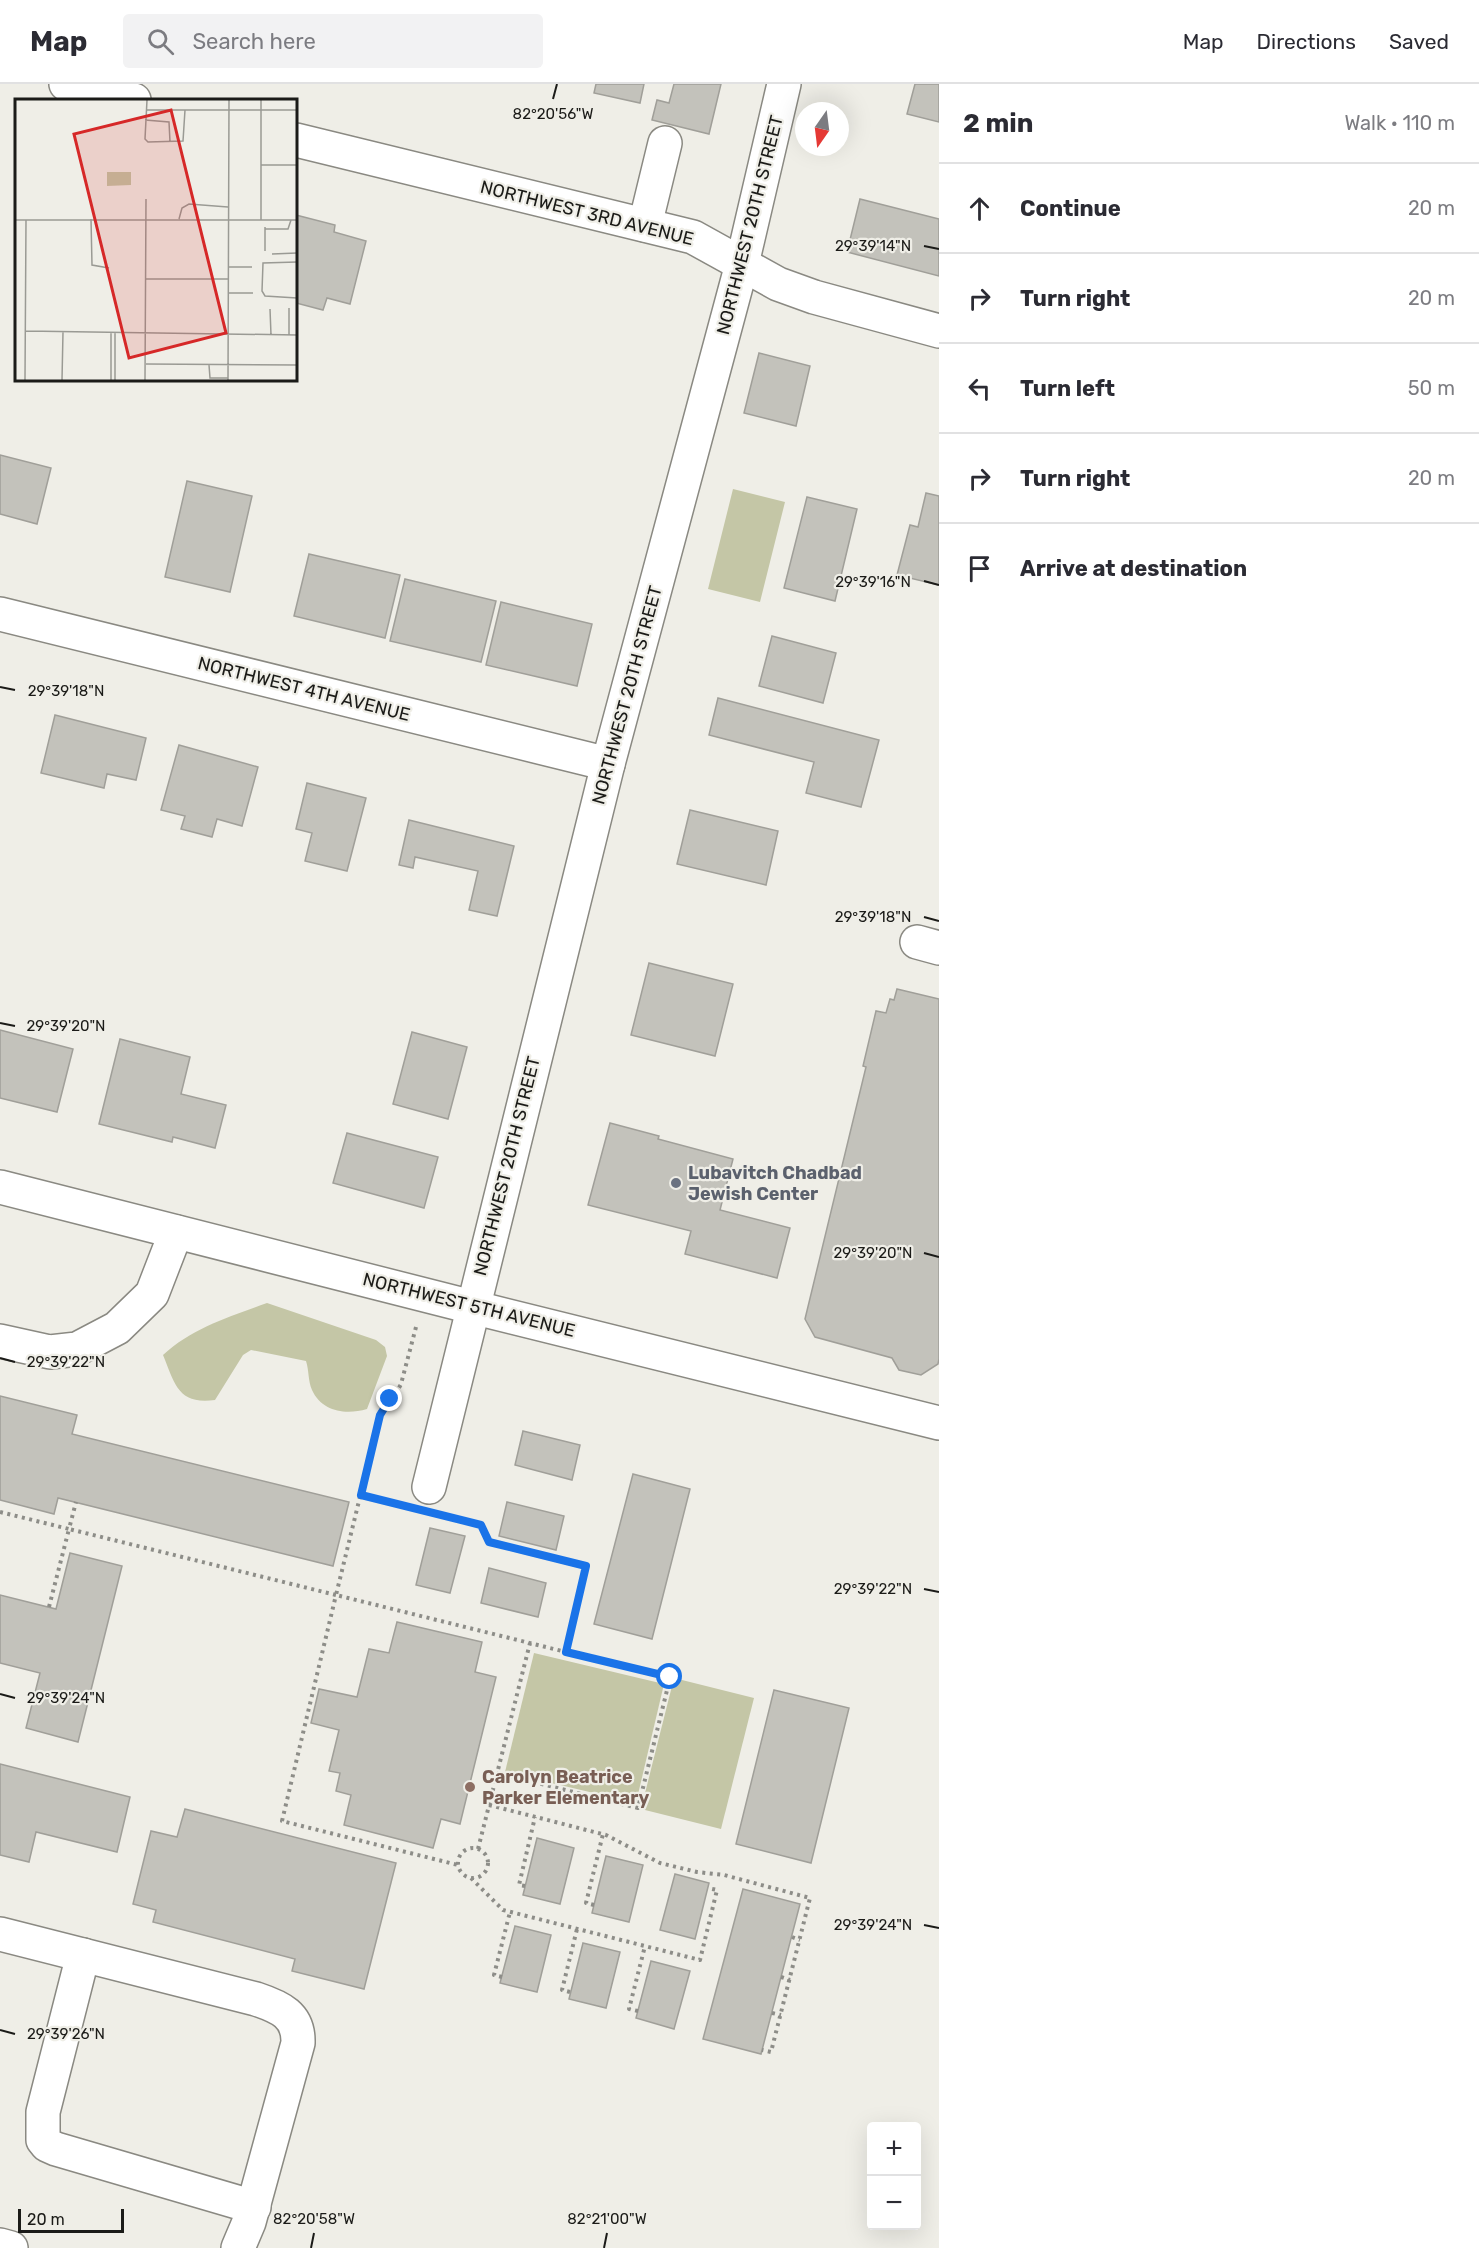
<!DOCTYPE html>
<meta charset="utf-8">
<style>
:root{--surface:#fff;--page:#f2f2f3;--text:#2b2b33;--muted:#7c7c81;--line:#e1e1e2}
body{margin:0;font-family:Rubik,sans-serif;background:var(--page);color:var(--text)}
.controls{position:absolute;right:18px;bottom:18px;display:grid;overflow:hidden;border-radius:6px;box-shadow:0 6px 24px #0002}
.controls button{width:54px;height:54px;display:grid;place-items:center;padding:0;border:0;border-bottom:2px solid var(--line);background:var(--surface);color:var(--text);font:30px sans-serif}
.compass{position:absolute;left:795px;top:18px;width:54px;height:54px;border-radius:50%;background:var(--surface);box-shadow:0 6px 24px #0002;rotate:194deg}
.scale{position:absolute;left:18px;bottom:15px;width:106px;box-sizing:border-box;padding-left:6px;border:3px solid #1b1b18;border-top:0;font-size:16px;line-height:21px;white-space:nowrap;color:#1b1b18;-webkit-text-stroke:4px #efeee7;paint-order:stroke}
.stop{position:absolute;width:18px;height:18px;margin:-14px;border:4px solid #1a73e8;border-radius:50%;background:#fff}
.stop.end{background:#1a73e8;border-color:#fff;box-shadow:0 2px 6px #0008}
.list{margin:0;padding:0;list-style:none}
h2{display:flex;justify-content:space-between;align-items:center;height:78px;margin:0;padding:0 24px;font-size:26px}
h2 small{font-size:20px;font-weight:400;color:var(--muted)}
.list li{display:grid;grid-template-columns:39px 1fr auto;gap:18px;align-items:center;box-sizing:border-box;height:90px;padding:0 24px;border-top:2px solid var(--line)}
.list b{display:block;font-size:22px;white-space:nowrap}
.list em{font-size:20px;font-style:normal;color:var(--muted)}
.icon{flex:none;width:33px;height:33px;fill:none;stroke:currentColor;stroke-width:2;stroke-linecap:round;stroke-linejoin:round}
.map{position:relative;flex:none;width:939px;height:2164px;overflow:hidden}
header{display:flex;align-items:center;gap:36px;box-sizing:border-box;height:84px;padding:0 30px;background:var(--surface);border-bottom:2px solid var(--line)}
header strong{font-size:28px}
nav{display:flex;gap:33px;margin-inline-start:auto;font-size:21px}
.search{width:420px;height:54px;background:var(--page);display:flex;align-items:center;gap:15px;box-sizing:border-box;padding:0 21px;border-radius:6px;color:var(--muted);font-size:22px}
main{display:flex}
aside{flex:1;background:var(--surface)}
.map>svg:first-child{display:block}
.green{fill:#c4c6a6}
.building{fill:#c3c2bb;stroke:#a09f99;stroke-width:1.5}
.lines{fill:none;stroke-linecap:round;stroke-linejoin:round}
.minor-casing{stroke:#8a8982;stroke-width:36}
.path{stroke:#8d8d88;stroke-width:4;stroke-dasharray:3 4.5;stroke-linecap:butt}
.minor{stroke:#fff;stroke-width:33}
.route{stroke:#1a73e8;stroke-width:8}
.ticks{fill:none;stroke:#1b1b18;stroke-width:2}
.worship-dot{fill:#6b7280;stroke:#efeee7;stroke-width:2}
.education-dot{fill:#8d6e63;stroke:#efeee7;stroke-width:2}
.labels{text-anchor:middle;stroke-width:4.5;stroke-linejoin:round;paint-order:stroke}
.street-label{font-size:18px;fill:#1b1b18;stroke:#efeee7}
.worship-label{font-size:18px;font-weight:bold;fill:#5b616d;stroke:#efeee7;text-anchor:start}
.education-label{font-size:18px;font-weight:bold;fill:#785e54;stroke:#efeee7;text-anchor:start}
.inset-road{fill:none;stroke:#9a9a94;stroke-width:1.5}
.view{fill:#d62828;fill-opacity:0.15;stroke:#d62828;stroke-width:3}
.inset-edge{fill:none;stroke:#1b1b18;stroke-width:3}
.ticks-label{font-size:15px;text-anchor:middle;fill:#1b1b18;stroke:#efeee7;stroke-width:4.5;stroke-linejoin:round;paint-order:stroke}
</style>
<header>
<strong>Map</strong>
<div class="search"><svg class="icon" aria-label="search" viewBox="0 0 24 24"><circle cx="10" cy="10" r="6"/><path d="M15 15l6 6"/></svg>Search here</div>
<nav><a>Map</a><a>Directions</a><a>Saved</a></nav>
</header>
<main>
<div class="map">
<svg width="939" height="2164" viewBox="0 0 939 2164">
<rect width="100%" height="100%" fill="#efeee7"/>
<!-- green -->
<g class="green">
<polygon points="733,405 785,418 760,518 708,505"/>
<path d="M 267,1219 L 376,1256 L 385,1263 L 387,1272 L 367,1325 C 346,1331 322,1328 312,1306 C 308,1297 309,1286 306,1277 L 251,1266 L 243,1271 L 215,1316 C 178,1321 175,1300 163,1271 C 192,1244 231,1232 267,1219 Z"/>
<polygon points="534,1569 664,1600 636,1719 505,1688"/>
<polygon points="674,1594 754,1614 721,1745 641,1725"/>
</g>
<!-- building -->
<g class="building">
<polygon points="596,0 644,0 640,19 594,9"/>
<polygon points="674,0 721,0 709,50 652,36 657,16 669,19"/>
<polygon points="915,0 939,0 939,38 907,30"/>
<polygon points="860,115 939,135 939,192 847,168"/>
<polygon points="296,131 335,141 334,148 366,157 350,220 327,214 323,226 296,219"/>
<polygon points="759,269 810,282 796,342 744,329"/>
<polygon points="0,371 51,384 37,440 0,430"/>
<polygon points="187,397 252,412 230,508 165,493"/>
<polygon points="926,409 939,412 939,501 897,491 910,441 918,443"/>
<polygon points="807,413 857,425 835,517 784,504"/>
<polygon points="309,470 400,491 385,554 294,532"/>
<polygon points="405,495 496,517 481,578 390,557"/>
<polygon points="501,518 592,540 577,602 486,581"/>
<polygon points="772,552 836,569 823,619 759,602"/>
<polygon points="718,614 879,656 861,723 806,709 814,678 709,651"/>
<polygon points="55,631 146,654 136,696 107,690 104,704 41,689"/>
<polygon points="179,661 258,683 242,742 217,735 212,753 181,745 185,732 161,726"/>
<polygon points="307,699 366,714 347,787 305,777 312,749 296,745"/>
<polygon points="690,726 778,747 766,801 677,780"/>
<polygon points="409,736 514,762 497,832 469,826 478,787 415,773 413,784 399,781"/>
<polygon points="649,879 733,900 715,972 631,951"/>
<polygon points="897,905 939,915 939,1275 938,1280 921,1291 899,1286 892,1274 815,1253 805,1235 866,983 863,982 876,927 886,929 890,915 894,916"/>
<polygon points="0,946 73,965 57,1028 0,1014"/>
<polygon points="412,948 467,963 448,1035 393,1020"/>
<polygon points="120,955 190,973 181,1010 226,1021 215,1064 173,1053 172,1058 99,1040"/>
<polygon points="610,1039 659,1052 658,1055 733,1075 720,1126 790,1144 777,1194 685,1170 691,1147 588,1121"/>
<polygon points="347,1049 438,1073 424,1124 333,1099"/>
<polygon points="0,1312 77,1331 72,1350 349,1418 333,1482 58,1414 54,1430 0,1416"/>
<polygon points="523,1347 580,1361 572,1396 515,1381"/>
<polygon points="633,1390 690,1405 652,1555 594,1540"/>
<polygon points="507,1418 564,1432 556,1466 499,1452"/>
<polygon points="430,1444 465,1452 450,1509 416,1501"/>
<polygon points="70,1469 122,1482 78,1658 26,1644 40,1589 0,1579 0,1511 56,1525"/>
<polygon points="489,1484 546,1499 538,1533 481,1519"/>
<polygon points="397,1538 482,1558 475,1588 496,1593 460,1740 441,1735 433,1764 344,1741 351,1711 336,1707 340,1689 329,1687 339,1646 311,1639 319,1605 357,1613 369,1565 389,1569"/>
<polygon points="774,1606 849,1624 811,1779 736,1760"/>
<polygon points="0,1680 130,1713 117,1768 36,1748 29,1778 0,1771"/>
<polygon points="185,1725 396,1779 364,1905 292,1887 295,1875 153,1838 156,1826 133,1820 151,1747 177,1753"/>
<polygon points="537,1754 574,1764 560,1820 523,1811"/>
<polygon points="606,1772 643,1781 629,1838 592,1829"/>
<polygon points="675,1790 709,1799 695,1855 660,1846"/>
<polygon points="743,1805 800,1820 761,1970 703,1955"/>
<polygon points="515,1842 551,1851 537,1908 500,1899"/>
<polygon points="583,1859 620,1868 606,1924 569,1915"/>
<polygon points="651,1877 690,1887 674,1945 636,1934"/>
</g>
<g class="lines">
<defs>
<g id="minor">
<polyline points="66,0 134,16"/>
<polyline points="296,56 693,153 778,200 814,213 939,247"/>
<polyline points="645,141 665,59"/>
<polyline points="0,530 608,680"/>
<polyline points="917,858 939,864"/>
<polyline points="0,1103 472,1223 939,1339"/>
<polyline points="0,1257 50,1268 77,1265 117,1244 152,1210 176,1148"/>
<polyline points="429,1403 608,680 742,180 784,0"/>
<path d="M 0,1850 L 256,1915 C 280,1923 299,1931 298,1959 L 249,2138 L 238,2164"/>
<polyline points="83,1871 43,2028 43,2056 47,2061 56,2065 254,2123"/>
<polyline points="0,2161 11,2164"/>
</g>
</defs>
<!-- minor casing -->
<use href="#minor" class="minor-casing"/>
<!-- path -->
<g class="path">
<path d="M 416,1243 L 401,1300 C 395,1312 385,1319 380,1331 L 336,1511 L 566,1568 L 586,1482 L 489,1458 L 481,1441 L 446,1432"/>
<polyline points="361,1411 398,1420"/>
<polyline points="0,1428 69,1445 76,1418"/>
<polyline points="49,1523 69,1445 336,1511 282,1737 458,1781"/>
<polyline points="497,1689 638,1724 670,1594 566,1568"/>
<polyline points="489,1721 606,1751 660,1779 697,1788 724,1791 810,1814 771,1968 762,1966"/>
<circle cx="473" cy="1779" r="15"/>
<polyline points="478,1765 530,1559"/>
<polyline points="471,1794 503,1826 700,1876 717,1806 708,1804"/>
<polyline points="525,1802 519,1801 535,1733"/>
<polyline points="594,1821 586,1819 603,1750"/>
<polyline points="792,1853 800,1856"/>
<polyline points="502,1893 494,1891 510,1828"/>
<polyline points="781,1893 790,1896"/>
<polyline points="570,1908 562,1906 577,1845"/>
<polyline points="638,1927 629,1925 645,1862"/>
<polyline points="772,1929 781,1931"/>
</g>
<!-- minor -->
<use href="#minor" class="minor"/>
</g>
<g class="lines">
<!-- route -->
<polyline class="route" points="390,1315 380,1331 361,1411 481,1441 489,1458 586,1482 566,1568 670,1593"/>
</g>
<!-- ticks -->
<path class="ticks" d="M 553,15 L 557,0M 924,162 L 939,165M 924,497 L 939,501M 0,603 L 15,606M 924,833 L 939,837M 0,939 L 15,942M 924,1169 L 939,1173M 0,1274 L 15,1278M 924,1505 L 939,1508M 0,1610 L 15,1614M 924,1841 L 939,1844M 0,1946 L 15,1950M 311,2164 L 314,2149M 604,2164 L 607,2149"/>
<!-- markers -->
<circle class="worship-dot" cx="676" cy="1099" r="6"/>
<circle class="education-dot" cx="470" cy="1703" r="6"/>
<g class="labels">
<!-- street labels -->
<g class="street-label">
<text transform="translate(587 129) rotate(14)" y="6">NORTHWEST 3RD AVENUE</text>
<text transform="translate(750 141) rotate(-76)" y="6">NORTHWEST 20TH STREET</text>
<text transform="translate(304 605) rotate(14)" y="6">NORTHWEST 4TH AVENUE</text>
<text transform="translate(627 611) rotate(-75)" y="6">NORTHWEST 20TH STREET</text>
<text transform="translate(507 1082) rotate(-76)" y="6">NORTHWEST 20TH STREET</text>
<text transform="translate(469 1221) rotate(14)" y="6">NORTHWEST 5TH AVENUE</text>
</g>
<!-- worship labels -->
<g class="worship-label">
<text x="688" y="1095">Lubavitch Chadbad<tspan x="688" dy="21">Jewish Center</tspan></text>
</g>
<!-- education labels -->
<g class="education-label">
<text x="482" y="1699">Carolyn Beatrice<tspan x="482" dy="21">Parker Elementary</tspan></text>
</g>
</g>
<!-- overview -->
<g transform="translate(15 15)">
<rect width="282" height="282" fill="#efeee7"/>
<path d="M 92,73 L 116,73 L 116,86 L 92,87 Z" fill="#c4c6a6"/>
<path class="inset-road" d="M 132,1 L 130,40 L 133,43 L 168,42 L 170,11M 246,1 L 246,121M 132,11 L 282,11M 130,21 L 154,23 L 155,43M 246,66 L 282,66M 76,120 L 77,166 L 94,169M 164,120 L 167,109 L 174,105 L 213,108M 0,121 L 282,121M 250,128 L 250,152M 250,130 L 273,130 L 276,121M 257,155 L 282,154M 282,163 L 248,164 L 247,192 L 250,197 L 282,199M 213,168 L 237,168M 131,180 L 213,180M 213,194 L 238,194M 274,209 L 274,236M 255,210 L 256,236M 11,232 L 282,236M 131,265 L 282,266M 194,266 L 195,279 L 213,279M 10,281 L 11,121M 47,281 L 48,233M 96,281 L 96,233M 100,281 L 100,233M 130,281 L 131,100M 213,281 L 214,1"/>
<path class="view" d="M 156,11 L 211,234 L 114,259 L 59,35 Z"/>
<rect width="282" height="282" class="inset-edge"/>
</g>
<g class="ticks-label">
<text x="553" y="35">82°20'56"W</text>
<text x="873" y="167">29°39'14"N</text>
<text x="873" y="503">29°39'16"N</text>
<text x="66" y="612">29°39'18"N</text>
<text x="873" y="838">29°39'18"N</text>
<text x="66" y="947">29°39'20"N</text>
<text x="873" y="1174">29°39'20"N</text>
<text x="66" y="1283">29°39'22"N</text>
<text x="873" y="1510">29°39'22"N</text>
<text x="66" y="1619">29°39'24"N</text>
<text x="873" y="1846">29°39'24"N</text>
<text x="66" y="1955">29°39'26"N</text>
<text x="314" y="2140">82°20'58"W</text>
<text x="607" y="2140">82°21'00"W</text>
</g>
</svg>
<div class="controls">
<button>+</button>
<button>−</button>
</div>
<svg class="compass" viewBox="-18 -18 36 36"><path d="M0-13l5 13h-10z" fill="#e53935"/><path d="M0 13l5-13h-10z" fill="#7c7c81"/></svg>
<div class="scale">20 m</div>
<div class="stop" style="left:670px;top:1593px"></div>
<div class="stop end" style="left:390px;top:1315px"></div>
</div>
<aside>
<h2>2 min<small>Walk · 110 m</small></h2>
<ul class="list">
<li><svg class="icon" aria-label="ahead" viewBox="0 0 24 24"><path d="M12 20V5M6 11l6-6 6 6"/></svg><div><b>Continue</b></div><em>20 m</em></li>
<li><svg class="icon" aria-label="right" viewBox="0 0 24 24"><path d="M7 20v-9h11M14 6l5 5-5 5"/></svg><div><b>Turn right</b></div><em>20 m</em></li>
<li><svg class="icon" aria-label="left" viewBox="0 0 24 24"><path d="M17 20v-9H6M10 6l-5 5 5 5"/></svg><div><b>Turn left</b></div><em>50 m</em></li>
<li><svg class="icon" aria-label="right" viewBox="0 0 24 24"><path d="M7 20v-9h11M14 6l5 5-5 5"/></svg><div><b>Turn right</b></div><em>20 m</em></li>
<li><svg class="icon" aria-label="arrive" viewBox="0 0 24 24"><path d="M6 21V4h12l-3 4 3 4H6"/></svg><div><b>Arrive at destination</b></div></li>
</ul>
</aside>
</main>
